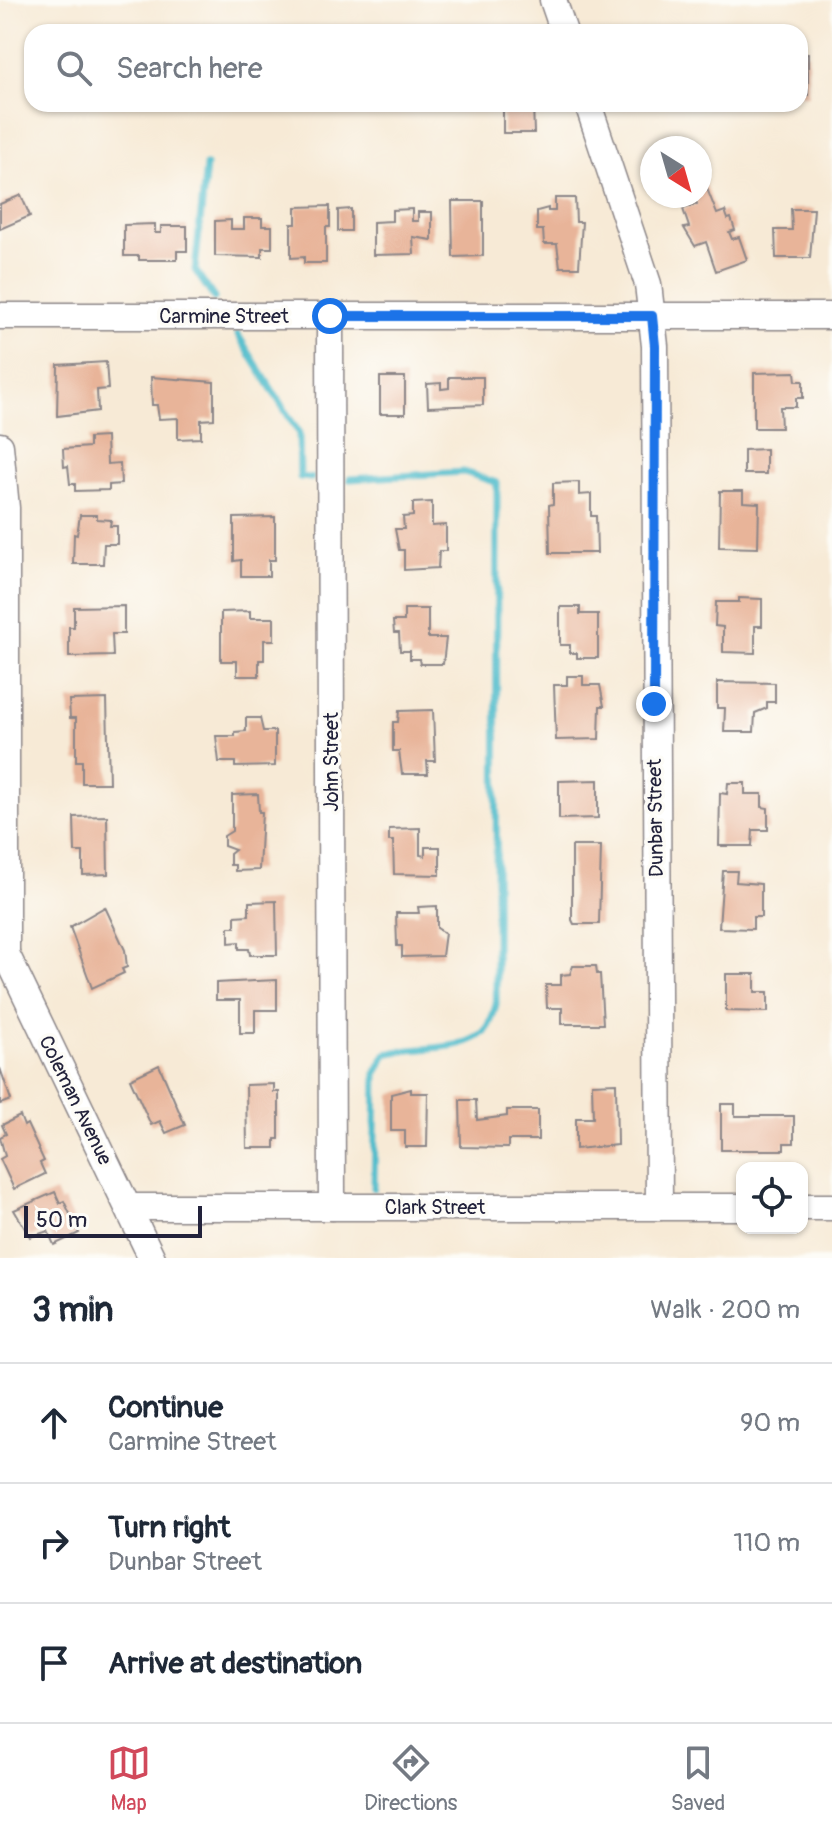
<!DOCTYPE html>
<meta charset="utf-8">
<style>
:root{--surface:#fff;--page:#f6f6f7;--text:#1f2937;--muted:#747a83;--line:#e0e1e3;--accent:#d1495b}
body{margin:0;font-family:Pangolin,sans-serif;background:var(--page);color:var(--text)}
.controls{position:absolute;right:24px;bottom:24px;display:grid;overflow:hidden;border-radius:16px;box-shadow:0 2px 6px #0004}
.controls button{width:72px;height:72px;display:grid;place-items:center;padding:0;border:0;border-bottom:2px solid var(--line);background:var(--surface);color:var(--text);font:40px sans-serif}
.compass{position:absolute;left:640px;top:136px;width:72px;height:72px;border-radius:50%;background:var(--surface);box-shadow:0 2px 6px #0004;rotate:143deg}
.scale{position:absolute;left:24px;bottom:20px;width:178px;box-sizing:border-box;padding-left:8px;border:4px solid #22223b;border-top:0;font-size:22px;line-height:28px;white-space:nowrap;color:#22223b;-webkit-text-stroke:6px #fdfcf7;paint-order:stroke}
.stop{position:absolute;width:24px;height:24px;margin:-18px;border:6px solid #1a73e8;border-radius:50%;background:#fff}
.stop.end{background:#1a73e8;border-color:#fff;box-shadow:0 2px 8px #0008}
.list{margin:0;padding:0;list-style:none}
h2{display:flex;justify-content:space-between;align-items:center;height:104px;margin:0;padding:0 32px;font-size:34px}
h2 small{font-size:26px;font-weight:400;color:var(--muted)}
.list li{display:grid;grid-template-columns:52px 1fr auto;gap:24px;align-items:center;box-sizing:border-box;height:120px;padding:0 32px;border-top:2px solid var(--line)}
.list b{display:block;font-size:30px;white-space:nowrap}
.list p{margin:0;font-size:26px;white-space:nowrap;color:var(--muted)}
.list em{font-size:26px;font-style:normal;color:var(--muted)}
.icon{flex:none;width:44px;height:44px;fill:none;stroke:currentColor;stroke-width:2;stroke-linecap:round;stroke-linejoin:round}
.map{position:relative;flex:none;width:832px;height:1258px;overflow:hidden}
.search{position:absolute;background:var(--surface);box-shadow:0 2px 6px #0004;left:24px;right:24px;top:24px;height:88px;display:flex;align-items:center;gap:20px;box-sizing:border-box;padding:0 28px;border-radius:24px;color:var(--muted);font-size:30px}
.sheet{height:464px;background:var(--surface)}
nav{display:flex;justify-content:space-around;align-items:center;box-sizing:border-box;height:112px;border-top:2px solid var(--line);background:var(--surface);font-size:22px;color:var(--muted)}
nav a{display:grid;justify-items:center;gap:4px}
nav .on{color:var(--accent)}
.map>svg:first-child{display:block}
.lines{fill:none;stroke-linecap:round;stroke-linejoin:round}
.stream{stroke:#50bccb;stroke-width:7}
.building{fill:#e8b499}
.street-casing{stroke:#8c8688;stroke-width:29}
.street{stroke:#fff;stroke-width:26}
.route{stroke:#1a73e8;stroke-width:10}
.labels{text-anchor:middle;stroke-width:7;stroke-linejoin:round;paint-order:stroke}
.street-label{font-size:20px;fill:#22223b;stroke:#fdfcf7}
</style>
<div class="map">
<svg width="832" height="1258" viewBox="0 0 832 1258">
<rect width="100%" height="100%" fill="#fdfcf7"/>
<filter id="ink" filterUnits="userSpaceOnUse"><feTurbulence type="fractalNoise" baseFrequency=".0125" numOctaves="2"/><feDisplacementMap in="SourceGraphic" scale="16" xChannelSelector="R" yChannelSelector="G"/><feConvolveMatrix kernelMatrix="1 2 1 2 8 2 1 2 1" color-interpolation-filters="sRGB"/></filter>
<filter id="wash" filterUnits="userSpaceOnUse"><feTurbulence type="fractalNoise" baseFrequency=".006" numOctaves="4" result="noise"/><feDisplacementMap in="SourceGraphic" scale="32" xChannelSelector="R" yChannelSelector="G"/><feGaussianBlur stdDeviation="1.8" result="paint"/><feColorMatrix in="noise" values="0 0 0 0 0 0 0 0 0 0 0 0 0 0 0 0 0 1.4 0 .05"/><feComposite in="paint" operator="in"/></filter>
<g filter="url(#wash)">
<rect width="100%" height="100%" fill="#f7ead6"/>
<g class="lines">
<!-- stream -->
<g class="stream">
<polyline points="206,166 195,270 214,298"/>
<polyline points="238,335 299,433 300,477 311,478"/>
<path d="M 350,479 L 464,472 L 497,483 L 496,1004 C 494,1011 492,1022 487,1028 C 468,1054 415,1045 386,1054 L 376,1073 L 374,1188"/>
</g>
</g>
<g id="blocks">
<!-- building -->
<g class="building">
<rect x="800" y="54" width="8" height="41"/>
<polygon points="503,104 533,104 534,133 503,133"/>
<polygon points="704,181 717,214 725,211 728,219 731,218 735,230 729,232 732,239 739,237 747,260 716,271 706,242 695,246 684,228 689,227 683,209 697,204 694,196 700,196 700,182"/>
<polygon points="21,195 30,216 0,229 0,204"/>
<polygon points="555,198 575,198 576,222 582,222 579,267 560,267 557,244 544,244 543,230 537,230 537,211 548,208 548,211 555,211"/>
<polygon points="452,201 483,201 483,256 453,257"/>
<polygon points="330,206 330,227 326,227 326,263 304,263 304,257 291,258 291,224 296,224 296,207"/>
<polygon points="351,209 351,231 338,231 338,210"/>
<polygon points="412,209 412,221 418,221 418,212 432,212 432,240 413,237 414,254 373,255 373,222 392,221 392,210"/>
<polygon points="791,209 814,209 810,258 776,258 775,230 792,230"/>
<polygon points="244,218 262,218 262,226 272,226 272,248 262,248 262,257 215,256 215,221 231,220 231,229 244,229"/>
<polygon points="155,224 155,233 161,233 161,226 187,226 187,251 177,251 177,260 139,260 139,256 124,256 124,225"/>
<polygon points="106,362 108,389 97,390 98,411 57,416 58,365"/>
<polygon points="795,372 796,381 803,381 803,398 796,398 796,407 780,407 781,428 754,428 754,373"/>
<polygon points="151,377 214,382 214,419 201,420 201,438 178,439 178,418 159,419 157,405 152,405"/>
<rect x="380" y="377" width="25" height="37"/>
<polygon points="449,377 483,377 483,405 428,407 427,384 441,383 441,389 449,388"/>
<polygon points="106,437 107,464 120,463 121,484 109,485 109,490 75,491 75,484 70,484 68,466 64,467 63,449 89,447 89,438"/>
<polygon points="766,449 766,474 744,474 744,450"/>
<polygon points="579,482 579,495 591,494 591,516 596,516 597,553 550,553 549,505 553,504 553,483"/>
<polygon points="720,491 743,491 743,502 759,503 758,548 719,547"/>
<polygon points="432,502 432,526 446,525 446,551 439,551 438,568 404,570 404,550 399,550 395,529 404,529 403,517 413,516 413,503"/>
<polygon points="80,515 97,515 97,519 111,520 110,526 117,526 117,544 104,544 103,564 73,564 74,534 77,535"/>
<polygon points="275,517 275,560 269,560 269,576 241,576 241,560 234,561 234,518"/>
<polygon points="739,598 762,599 762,626 755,626 755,653 723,652 723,627 715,626 716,602 739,602"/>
<polygon points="124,606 124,634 112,634 113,656 69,657 69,627 74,627 74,607"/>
<polygon points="560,607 580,607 580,614 598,614 598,658 577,658 577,653 570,653 570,645 560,645"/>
<polygon points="404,609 428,609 428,638 446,638 443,664 420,664 419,659 410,659 410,651 400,651 399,633 394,633 393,621 404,621"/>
<polygon points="250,611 250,618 274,618 274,640 264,640 264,660 259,660 259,676 237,676 237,661 221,661 221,612"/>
<polygon points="567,676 583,676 583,685 600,685 604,706 600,706 599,739 556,740 554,685 567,685"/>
<polygon points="717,682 775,683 775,702 767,702 767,708 755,713 754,732 724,732 725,708 717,708"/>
<polygon points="107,699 109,783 82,783 82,761 76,761 76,718 70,718 69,700"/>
<polygon points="433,710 435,761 427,761 428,774 402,774 399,751 393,751 393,722 398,722 399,711"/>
<polygon points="246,718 260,718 263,731 275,731 275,766 235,767 235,762 219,762 216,736 235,736 235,732 246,731"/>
<polygon points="598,780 598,818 559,819 559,781"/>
<polygon points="728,783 745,783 745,794 762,794 762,807 768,808 768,830 753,830 752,846 719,846 720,793 727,794"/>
<polygon points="258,794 259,812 262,812 259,870 235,871 235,865 230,865 230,854 235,850 224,846 224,836 232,831 232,795"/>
<polygon points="107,816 108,874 83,875 83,852 75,852 74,817"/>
<polygon points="420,828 420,855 425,856 425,847 440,847 440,875 394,874 393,841 389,841 389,829"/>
<polygon points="572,846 601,846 599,924 574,924 572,920"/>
<polygon points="723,871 737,871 736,882 761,884 761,917 753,917 753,929 719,928"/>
<polygon points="276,901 277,955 250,955 249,949 239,949 239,942 229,943 229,927 235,927 235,916 249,915 249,902"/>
<polygon points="437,906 437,928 445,933 442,956 402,957 402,946 397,946 396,913 419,913 418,907"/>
<polygon points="105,907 125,950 127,967 122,969 124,973 92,988 70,927"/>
<polygon points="573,966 596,966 597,974 600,974 603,1024 562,1024 562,1008 547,1008 546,985 561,985 561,975 570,974"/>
<polygon points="726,974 755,974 755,992 768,992 768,1012 726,1011"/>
<polygon points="277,980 277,1010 255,1010 255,1033 240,1033 240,1000 216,1000 216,983"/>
<polygon points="159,1065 185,1125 166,1133 160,1121 151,1125 130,1079"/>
<polygon points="0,1068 11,1100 0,1104"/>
<polygon points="616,1083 617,1145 576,1149 576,1118 593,1118 592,1084"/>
<polygon points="274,1084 274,1092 279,1092 279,1139 275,1139 275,1148 247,1148 246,1085"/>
<polygon points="411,1089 411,1093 428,1093 427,1147 405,1147 405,1131 391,1131 391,1094"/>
<polygon points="460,1100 476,1100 477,1120 507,1116 507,1110 538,1110 538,1140 508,1140 508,1148 461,1147"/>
<polygon points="721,1104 735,1104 735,1116 794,1116 794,1143 784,1143 784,1150 721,1150"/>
<polygon points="20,1116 24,1126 27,1124 44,1161 40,1163 45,1174 14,1189 0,1159 5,1156 0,1137 6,1134 2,1125"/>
<polygon points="55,1192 60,1203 64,1201 79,1233 54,1245 48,1231 30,1237 14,1210"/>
</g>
</g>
</g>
<g filter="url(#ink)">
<use href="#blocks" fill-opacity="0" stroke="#8c8688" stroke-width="2"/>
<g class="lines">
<defs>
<g id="street">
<polyline points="553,0 564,32"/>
<polyline points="588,104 648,284 655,346 659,1207"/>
<polyline points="0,316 832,316"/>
<polyline points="330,316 332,1207"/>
<polyline points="0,446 6,508 6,955"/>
<polyline points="0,941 152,1258"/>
<polyline points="128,1207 742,1207"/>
<polyline points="802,1207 832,1207"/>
</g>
</defs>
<!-- street casing -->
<use href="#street" class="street-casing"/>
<!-- street -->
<use href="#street" class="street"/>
</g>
</g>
<g class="lines" filter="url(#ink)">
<!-- route -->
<polyline class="route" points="330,316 652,316 655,346 654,704"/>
</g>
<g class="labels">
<!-- street labels -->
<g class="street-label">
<text x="224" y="323">Carmine Street</text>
<text transform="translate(331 762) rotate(-90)" y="7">John Street</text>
<text transform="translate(655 818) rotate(-91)" y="7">Dunbar Street</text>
<text transform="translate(76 1100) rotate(64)" y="7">Coleman Avenue</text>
<text x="435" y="1214">Clark Street</text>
</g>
</g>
</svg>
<div class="controls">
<button><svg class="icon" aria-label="locate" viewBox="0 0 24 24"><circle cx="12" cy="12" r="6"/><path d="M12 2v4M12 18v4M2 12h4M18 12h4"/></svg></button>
</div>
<svg class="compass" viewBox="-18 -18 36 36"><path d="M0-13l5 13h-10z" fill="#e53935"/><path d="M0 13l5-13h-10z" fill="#747a83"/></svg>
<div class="scale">50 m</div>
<div class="stop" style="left:330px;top:316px"></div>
<div class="stop end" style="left:654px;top:704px"></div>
<div class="search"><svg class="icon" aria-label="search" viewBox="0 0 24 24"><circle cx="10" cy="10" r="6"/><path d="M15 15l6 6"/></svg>Search here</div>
</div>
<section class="sheet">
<h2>3 min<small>Walk · 200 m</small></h2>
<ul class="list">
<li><svg class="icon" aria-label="ahead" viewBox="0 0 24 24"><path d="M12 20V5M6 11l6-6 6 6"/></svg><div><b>Continue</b><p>Carmine Street</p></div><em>90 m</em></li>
<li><svg class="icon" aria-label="right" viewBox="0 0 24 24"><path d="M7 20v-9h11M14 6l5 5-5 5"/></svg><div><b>Turn right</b><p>Dunbar Street</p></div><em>110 m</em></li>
<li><svg class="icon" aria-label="arrive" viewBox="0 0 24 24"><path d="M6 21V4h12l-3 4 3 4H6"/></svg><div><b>Arrive at destination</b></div></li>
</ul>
</section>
<nav>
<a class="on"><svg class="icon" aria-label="map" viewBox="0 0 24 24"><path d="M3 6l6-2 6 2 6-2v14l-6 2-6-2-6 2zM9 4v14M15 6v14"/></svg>Map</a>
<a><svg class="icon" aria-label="directions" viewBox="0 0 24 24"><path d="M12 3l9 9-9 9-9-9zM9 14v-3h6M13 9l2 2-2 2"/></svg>Directions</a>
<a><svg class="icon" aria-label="saved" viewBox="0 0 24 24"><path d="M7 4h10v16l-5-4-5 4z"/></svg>Saved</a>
</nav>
